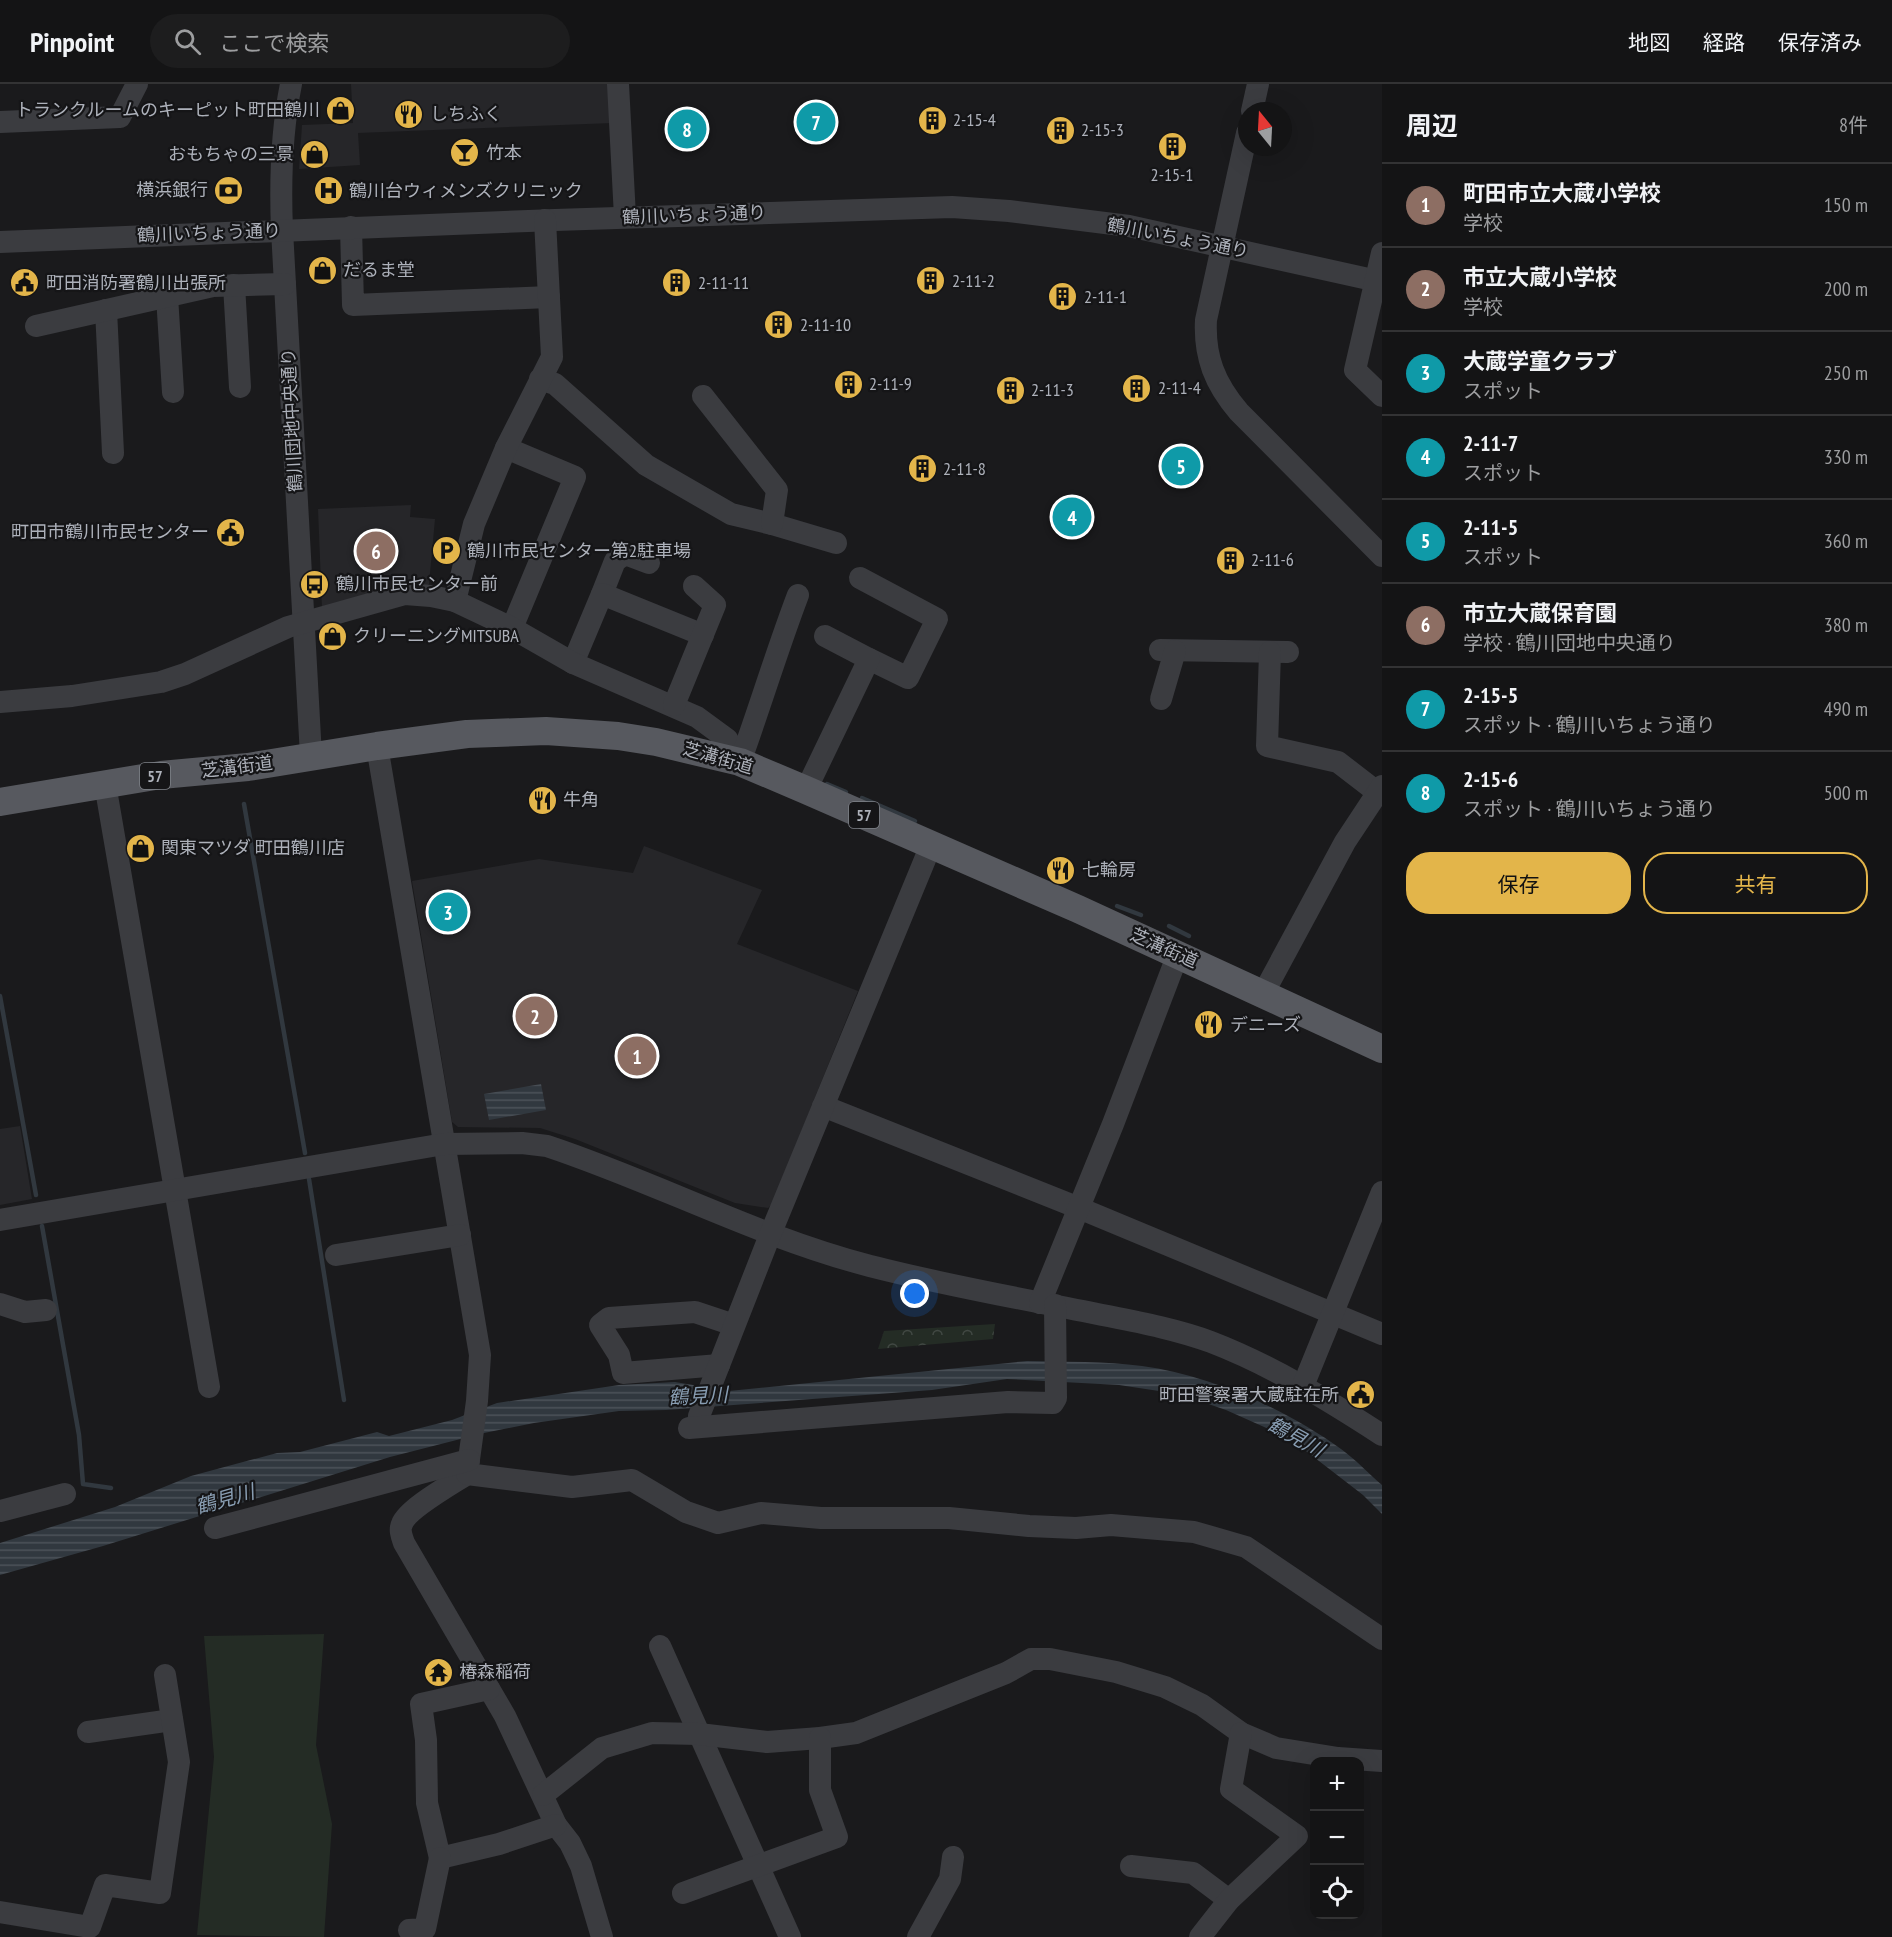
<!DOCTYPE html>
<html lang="ja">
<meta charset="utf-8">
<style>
:root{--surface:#141415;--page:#1d1d1e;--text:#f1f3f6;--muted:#9d9ea0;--line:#333334;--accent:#e3b54a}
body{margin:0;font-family:"PT Sans Narrow","Noto Sans JP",sans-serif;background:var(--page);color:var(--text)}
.controls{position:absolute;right:18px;bottom:18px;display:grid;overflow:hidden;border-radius:12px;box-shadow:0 6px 24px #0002}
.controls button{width:54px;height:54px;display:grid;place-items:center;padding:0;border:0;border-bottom:2px solid var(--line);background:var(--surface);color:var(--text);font:30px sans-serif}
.compass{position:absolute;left:1238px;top:18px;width:54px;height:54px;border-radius:50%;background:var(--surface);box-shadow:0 6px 24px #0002;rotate:342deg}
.you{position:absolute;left:915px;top:1210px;width:21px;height:21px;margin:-15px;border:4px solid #fff;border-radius:50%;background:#1a73e8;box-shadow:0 0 0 9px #1a73e833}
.badge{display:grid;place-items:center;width:39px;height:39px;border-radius:50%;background:var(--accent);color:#fff;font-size:20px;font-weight:700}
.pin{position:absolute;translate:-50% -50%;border:3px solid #fff;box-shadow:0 2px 6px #0006}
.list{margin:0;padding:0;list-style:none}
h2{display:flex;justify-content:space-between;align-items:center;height:78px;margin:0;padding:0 24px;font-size:26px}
h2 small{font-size:20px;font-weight:400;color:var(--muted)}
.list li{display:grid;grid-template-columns:39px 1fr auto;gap:18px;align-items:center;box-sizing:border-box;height:84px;padding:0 24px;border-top:2px solid var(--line)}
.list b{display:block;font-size:22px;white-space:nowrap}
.list p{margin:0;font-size:20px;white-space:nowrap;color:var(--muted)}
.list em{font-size:20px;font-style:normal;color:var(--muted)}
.actions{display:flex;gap:12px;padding:18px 24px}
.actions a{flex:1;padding:14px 0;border:2px solid var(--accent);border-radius:24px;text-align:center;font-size:21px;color:var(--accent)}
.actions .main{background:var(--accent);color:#111}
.icon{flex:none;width:33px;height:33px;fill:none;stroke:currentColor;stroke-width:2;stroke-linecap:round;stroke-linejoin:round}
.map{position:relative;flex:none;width:1382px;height:1853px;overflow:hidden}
header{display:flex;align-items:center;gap:36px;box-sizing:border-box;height:84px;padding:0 30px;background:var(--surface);border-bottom:2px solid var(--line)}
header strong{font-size:28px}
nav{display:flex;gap:33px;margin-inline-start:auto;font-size:21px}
.search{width:420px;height:54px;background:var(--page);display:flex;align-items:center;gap:15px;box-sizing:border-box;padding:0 21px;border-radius:33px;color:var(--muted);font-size:22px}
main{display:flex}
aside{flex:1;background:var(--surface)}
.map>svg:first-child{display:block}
.built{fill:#262629}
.grass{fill:#242c25}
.forest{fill:url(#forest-crowns)}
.water{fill:url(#water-rules)}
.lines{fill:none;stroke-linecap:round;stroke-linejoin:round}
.stream{stroke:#31383f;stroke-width:4.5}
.minor{stroke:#3b3c40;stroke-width:22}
.major{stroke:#57595f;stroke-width:28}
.labels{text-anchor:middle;stroke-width:4.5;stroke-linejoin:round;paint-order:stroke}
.shield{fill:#151517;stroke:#7f8289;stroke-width:1.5}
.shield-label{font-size:16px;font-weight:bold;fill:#adb1ba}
.poi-label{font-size:18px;fill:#adb1ba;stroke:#151517;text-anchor:start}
.street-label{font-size:18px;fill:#adb1ba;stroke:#151517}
.water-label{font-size:20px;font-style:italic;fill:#889db2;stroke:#151517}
</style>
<header>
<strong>Pinpoint</strong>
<div class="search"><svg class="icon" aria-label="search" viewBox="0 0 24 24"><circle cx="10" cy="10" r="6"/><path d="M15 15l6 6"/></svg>ここで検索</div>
<nav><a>地図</a><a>経路</a><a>保存済み</a></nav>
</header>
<main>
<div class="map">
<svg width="1382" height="1853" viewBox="0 0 1382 1853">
<defs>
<pattern id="forest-crowns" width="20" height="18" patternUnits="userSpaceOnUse" patternTransform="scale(1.5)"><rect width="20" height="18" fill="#242c25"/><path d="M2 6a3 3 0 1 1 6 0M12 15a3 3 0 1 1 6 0" fill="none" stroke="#414843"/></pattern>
<pattern id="water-rules" width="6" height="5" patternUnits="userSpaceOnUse" patternTransform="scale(1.5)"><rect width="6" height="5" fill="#31383f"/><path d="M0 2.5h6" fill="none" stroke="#4c5259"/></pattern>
</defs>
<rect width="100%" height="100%" fill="#1a1a1c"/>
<!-- built -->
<g class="built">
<polygon points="351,0 612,0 613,39 358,49 360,81 299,85 302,41 353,39"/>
<polygon points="411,421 410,433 435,435 429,500 425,504 322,524 318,425"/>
<polygon points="644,762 762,806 737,860 858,907 772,1120 768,1124 735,1119 575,1055 540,1044 458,1043 452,1038 412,797 539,775 633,789"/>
<polygon points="20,1042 32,1115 0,1121 0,1045"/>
</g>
<!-- grass -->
<polygon class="grass" points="324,1550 316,1661 332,1740 324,1853 197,1851 214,1673 204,1552"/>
<!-- forest -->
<polygon class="forest" points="995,1240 993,1255 878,1265 884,1247"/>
<!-- water -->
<g class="water">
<polygon points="541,1000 546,1026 489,1036 484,1010"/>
<path d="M 1027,1277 C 1065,1278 1105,1277 1142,1282 C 1210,1291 1285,1325 1341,1365 C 1355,1375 1368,1389 1382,1401 L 1382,1430 L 1363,1411 L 1306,1367 L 1273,1347 L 1226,1326 L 1179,1310 L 1119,1301 L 1007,1295 L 932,1306 L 666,1326 L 619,1327 L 534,1339 L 484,1349 L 390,1373 L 103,1462 L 0,1491 L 0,1459 L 115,1423 L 191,1392 L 277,1369 L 300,1368 L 377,1348 L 389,1352 L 452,1336 L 497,1319 L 619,1301 L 675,1298 L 729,1307 Z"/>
</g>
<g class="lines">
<!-- stream -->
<g class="stream">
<polyline points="827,700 846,708"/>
<polyline points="862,714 915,737"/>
<polyline points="244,720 305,1069"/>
<polyline points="1117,822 1141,831"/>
<polyline points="1169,842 1189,852"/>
<polyline points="0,912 36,1111"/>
<polyline points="309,1095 344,1316"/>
<polyline points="42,1142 79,1351 83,1400 111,1404"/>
</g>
<!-- minor -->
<g class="minor">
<path d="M 291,0 C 281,49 280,96 282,146 L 311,672"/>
<polyline points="618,0 625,133"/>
<polyline points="1252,27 1258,0"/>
<polyline points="0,38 120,33 137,0"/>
<path d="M 1247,49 L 1206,236 C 1204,273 1215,300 1239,328 L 1382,472"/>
<polyline points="351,143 353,221 549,213"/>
<polyline points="0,158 555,136 952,123 1009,127 1129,142 1382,198"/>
<polyline points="1382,169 1355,286 1382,312"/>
<polyline points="234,201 240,303"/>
<polyline points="167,212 173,308"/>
<polyline points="106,226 113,369"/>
<polyline points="36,242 213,202 285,200"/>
<polyline points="540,295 555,300 646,381 731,430 772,440 836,459"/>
<polyline points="703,312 777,406 772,440"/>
<polyline points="506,364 575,393 512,544"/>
<polyline points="860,494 937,535 908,594 869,575"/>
<polyline points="602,510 615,477 625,470 649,479"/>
<polyline points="455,517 474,440 506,364 552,273 545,136"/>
<polyline points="1160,566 1288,568"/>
<polyline points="1270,568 1267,662 1338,678 1377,708"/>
<polyline points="573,579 602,510 703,551"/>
<polyline points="1161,615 1175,567"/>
<polyline points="0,618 72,612 161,598 185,590 288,543 405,510 431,512 455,517 512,544 573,579 697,633 727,655 740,678"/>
<polyline points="674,621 715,521 694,502"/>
<path d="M 377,662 L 480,1271 L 477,1317 L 467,1390 C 452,1400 407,1425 402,1440 C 399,1446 402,1453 404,1459 L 505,1632 L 556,1741 L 570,1759 L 581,1782 L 602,1853"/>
<path d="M 740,678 C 760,623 777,566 798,511"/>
<polyline points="105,700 209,1303"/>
<polyline points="806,706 869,575 825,552"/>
<polyline points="1263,910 1345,758 1382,702"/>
<polyline points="823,1022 1079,1124 1382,1250"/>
<path d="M 0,1136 L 444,1060 L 522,1059 L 547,1062 C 656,1098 758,1153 870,1182 C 940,1200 1012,1213 1083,1227 C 1126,1236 1170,1243 1211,1258 C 1271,1281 1328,1316 1382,1351"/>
<polyline points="336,1171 460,1151"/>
<polyline points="1040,1219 1113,1040 1178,870"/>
<polyline points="0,1220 25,1228 46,1226"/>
<polyline points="719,1281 623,1289 619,1271 600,1241 609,1234 695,1228 734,1241"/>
<polyline points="1303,1302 1382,1108"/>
<polyline points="698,1343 699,1332 770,1151 931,761"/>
<polyline points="689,1344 1008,1318 1053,1319 1056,1314 1055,1221"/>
<polyline points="467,1390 572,1403 632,1396 686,1428 718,1439 761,1429 821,1434 949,1434 1029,1442 1076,1444 1111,1441 1194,1448 1246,1463 1382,1555"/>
<polyline points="0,1427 65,1410"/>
<polyline points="215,1444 469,1376"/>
<polyline points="660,1562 790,1853"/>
<polyline points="489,1605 421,1620 426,1656 427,1719 440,1774 499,1760 556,1741"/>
<polyline points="88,1648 172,1636"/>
<polyline points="543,1711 602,1664 652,1649 699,1650 767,1658 820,1654 856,1649 1006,1589 1031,1575 1050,1575 1116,1588 1165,1603 1202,1621 1241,1649 1276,1664 1338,1674 1382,1677"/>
<polyline points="1131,1782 1193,1789 1229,1816"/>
<polyline points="683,1809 837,1753 820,1706 820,1654"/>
<polyline points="0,1828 90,1843 105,1801 160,1809 179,1678 165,1591"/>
<polyline points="409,1846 425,1845 440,1774"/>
<polyline points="918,1853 950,1795 953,1773"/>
<polyline points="1200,1853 1229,1816 1297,1752 1231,1705 1241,1649"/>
</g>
<!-- major -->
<polyline class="major" points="0,718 161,691 248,683 377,662 467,650 546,647 618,652 656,658 740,678 806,706 1078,825 1382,965"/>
</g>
<!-- icons -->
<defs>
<symbol id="shop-disc" viewBox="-11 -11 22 22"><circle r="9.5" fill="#e3b54a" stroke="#151517"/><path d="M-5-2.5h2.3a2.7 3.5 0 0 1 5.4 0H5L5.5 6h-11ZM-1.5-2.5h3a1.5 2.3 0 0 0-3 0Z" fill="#111"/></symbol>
<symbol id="restaurant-disc" viewBox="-11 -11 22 22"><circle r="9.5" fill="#e3b54a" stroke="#151517"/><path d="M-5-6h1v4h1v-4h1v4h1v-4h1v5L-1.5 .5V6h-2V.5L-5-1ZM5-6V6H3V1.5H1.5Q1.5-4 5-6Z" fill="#111"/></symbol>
<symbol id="building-disc" viewBox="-11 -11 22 22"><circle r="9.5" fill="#e3b54a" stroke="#151517"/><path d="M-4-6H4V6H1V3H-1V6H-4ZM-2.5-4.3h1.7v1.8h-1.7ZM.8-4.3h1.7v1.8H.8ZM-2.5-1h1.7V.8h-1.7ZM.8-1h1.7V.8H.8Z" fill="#111"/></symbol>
<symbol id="bar-disc" viewBox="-11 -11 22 22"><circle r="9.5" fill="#e3b54a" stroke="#151517"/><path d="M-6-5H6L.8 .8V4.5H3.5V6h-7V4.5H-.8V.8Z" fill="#111"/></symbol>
<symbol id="bank-disc" viewBox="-11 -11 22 22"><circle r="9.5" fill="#e3b54a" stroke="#151517"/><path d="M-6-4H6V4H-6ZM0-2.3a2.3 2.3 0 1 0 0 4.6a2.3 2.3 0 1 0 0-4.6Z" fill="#111"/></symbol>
<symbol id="hospital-disc" viewBox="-11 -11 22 22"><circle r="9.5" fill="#e3b54a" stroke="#151517"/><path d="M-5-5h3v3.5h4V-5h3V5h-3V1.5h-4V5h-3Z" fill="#111"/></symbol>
<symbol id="civic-disc" viewBox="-11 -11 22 22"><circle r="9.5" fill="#e3b54a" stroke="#151517"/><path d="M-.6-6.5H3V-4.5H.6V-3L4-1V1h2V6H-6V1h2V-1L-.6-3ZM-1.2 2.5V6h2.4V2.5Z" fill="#111"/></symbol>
<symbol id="parking-disc" viewBox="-11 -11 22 22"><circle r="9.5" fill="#e3b54a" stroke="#151517"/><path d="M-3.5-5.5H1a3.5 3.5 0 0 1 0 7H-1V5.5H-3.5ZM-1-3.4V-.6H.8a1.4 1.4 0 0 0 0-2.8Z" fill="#111"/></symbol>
<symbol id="bus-disc" viewBox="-11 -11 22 22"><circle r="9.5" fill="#e3b54a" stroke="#151517"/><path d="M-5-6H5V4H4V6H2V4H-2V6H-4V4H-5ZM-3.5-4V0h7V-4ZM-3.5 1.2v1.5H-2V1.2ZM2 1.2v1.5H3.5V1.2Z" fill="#111"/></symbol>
<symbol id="temple-disc" viewBox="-11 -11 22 22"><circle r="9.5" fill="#e3b54a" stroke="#151517"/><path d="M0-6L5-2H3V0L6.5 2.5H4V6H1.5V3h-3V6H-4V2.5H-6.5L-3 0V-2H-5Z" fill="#111"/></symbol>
</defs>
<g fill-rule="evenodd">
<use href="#shop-disc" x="324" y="10" width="33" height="33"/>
<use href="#restaurant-disc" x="392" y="14" width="33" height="33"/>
<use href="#building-disc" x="916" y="20" width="33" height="33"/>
<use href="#building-disc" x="1044" y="30" width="33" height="33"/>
<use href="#building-disc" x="1156" y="46" width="33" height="33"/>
<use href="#bar-disc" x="448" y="52" width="33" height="33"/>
<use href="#shop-disc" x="298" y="54" width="33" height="33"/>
<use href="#bank-disc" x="212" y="90" width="33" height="33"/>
<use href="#hospital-disc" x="312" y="90" width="33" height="33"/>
<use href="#shop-disc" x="306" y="170" width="33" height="33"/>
<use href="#building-disc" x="914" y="180" width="33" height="33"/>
<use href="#civic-disc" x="8" y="182" width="33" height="33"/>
<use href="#building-disc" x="660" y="182" width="33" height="33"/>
<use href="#building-disc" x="1046" y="196" width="33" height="33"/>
<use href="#building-disc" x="762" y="224" width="33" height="33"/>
<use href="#building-disc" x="832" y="284" width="33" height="33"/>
<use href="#building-disc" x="1120" y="288" width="33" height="33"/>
<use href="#building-disc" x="994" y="290" width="33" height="33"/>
<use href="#building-disc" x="906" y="368" width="33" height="33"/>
<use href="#civic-disc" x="214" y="432" width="33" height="33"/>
<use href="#parking-disc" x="430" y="450" width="33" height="33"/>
<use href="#building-disc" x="1214" y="460" width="33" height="33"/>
<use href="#bus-disc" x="298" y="484" width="33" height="33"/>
<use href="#shop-disc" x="316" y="536" width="33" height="33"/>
<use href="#restaurant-disc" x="526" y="700" width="33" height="33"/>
<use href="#shop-disc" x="124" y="748" width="33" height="33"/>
<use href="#restaurant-disc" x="1044" y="770" width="33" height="33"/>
<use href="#restaurant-disc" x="1192" y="924" width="33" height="33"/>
<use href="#civic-disc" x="1344" y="1294" width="33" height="33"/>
<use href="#temple-disc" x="422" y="1572" width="33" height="33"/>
</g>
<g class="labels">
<!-- shield labels -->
<g class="shield">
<rect x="140" y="679" width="30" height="26" rx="4.5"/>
<rect x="849" y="718" width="30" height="26" rx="4.5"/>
</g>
<g class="shield-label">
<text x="155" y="698">57</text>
<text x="864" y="737">57</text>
</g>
<!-- poi labels -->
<g class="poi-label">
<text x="320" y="32" text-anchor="end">トランクルームのキーピット町田鶴川</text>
<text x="430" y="36">しちふく</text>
<text x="953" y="42">2-15-4</text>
<text x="1081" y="52">2-15-3</text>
<text x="486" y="75">竹本</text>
<text x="294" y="76" text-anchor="end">おもちゃの三景</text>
<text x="1172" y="97" text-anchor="middle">2-15-1</text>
<text x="208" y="112" text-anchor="end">横浜銀行</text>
<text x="349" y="113">鶴川台ウィメンズクリニック</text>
<text x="343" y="192">だるま堂</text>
<text x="952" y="203">2-11-2</text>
<text x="46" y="205">町田消防署鶴川出張所</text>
<text x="698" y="205">2-11-11</text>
<text x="1084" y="219">2-11-1</text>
<text x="800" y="247">2-11-10</text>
<text x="869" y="306">2-11-9</text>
<text x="1158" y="310">2-11-4</text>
<text x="1031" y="312">2-11-3</text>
<text x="943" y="391">2-11-8</text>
<text x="209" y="454" text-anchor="end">町田市鶴川市民センター</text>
<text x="467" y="473">鶴川市民センター第2駐車場</text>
<text x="1251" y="482">2-11-6</text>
<text x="336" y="506">鶴川市民センター前</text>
<text x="353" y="558">クリーニングMITSUBA</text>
<text x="563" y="722">牛角</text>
<text x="161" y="770">関東マツダ 町田鶴川店</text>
<text x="1082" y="792">七輪房</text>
<text x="1230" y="947">デニーズ</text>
<text x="1339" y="1317" text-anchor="end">町田警察署大蔵駐在所</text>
<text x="459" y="1594">椿森稲荷</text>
</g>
<!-- street labels -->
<g class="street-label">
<text transform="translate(694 131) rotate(-2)" y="6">鶴川いちょう通り</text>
<text transform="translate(209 149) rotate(-2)" y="6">鶴川いちょう通り</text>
<text transform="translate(1178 154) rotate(11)" y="6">鶴川いちょう通り</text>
<text transform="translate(292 336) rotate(-93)" y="6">鶴川団地中央通り</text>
<text transform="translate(718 674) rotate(16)" y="6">芝溝街道</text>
<text transform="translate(237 683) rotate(-7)" y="6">芝溝街道</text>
<text transform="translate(1164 864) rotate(24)" y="6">芝溝街道</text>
</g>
<!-- water labels -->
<g class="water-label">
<text transform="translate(698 1312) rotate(-3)" y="7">鶴見川</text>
<text transform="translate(1296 1353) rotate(29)" y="7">鶴見川</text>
<text transform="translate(225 1415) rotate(-16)" y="7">鶴見川</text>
</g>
</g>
</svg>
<div class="controls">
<button>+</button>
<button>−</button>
<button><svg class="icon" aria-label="locate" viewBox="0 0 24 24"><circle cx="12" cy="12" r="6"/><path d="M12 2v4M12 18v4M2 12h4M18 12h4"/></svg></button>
</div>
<svg class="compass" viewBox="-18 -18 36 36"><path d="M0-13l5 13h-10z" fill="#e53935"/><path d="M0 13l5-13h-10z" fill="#9d9ea0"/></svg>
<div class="you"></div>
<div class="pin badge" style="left:637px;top:972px;background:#8d6e63">1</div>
<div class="pin badge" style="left:535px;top:932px;background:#8d6e63">2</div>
<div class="pin badge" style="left:448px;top:828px;background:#0f9aa8">3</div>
<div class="pin badge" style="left:1072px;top:433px;background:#0f9aa8">4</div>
<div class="pin badge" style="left:1181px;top:382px;background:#0f9aa8">5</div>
<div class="pin badge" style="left:376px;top:467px;background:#8d6e63">6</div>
<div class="pin badge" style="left:816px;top:38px;background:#0f9aa8">7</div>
<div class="pin badge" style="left:687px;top:45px;background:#0f9aa8">8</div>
</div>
<aside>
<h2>周辺<small>8件</small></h2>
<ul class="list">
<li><span class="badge" style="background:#8d6e63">1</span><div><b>町田市立大蔵小学校</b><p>学校</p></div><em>150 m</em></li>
<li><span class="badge" style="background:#8d6e63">2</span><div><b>市立大蔵小学校</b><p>学校</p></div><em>200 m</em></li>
<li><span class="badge" style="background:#0f9aa8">3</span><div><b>大蔵学童クラブ</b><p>スポット</p></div><em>250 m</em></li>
<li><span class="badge" style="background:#0f9aa8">4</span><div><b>2-11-7</b><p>スポット</p></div><em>330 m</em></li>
<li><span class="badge" style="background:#0f9aa8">5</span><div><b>2-11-5</b><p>スポット</p></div><em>360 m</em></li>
<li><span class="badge" style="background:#8d6e63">6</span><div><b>市立大蔵保育園</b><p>学校 · 鶴川団地中央通り</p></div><em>380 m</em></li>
<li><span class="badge" style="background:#0f9aa8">7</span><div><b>2-15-5</b><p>スポット · 鶴川いちょう通り</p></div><em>490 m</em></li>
<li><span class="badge" style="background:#0f9aa8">8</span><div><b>2-15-6</b><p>スポット · 鶴川いちょう通り</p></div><em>500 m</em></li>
</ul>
<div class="actions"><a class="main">保存</a><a>共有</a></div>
</aside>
</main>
